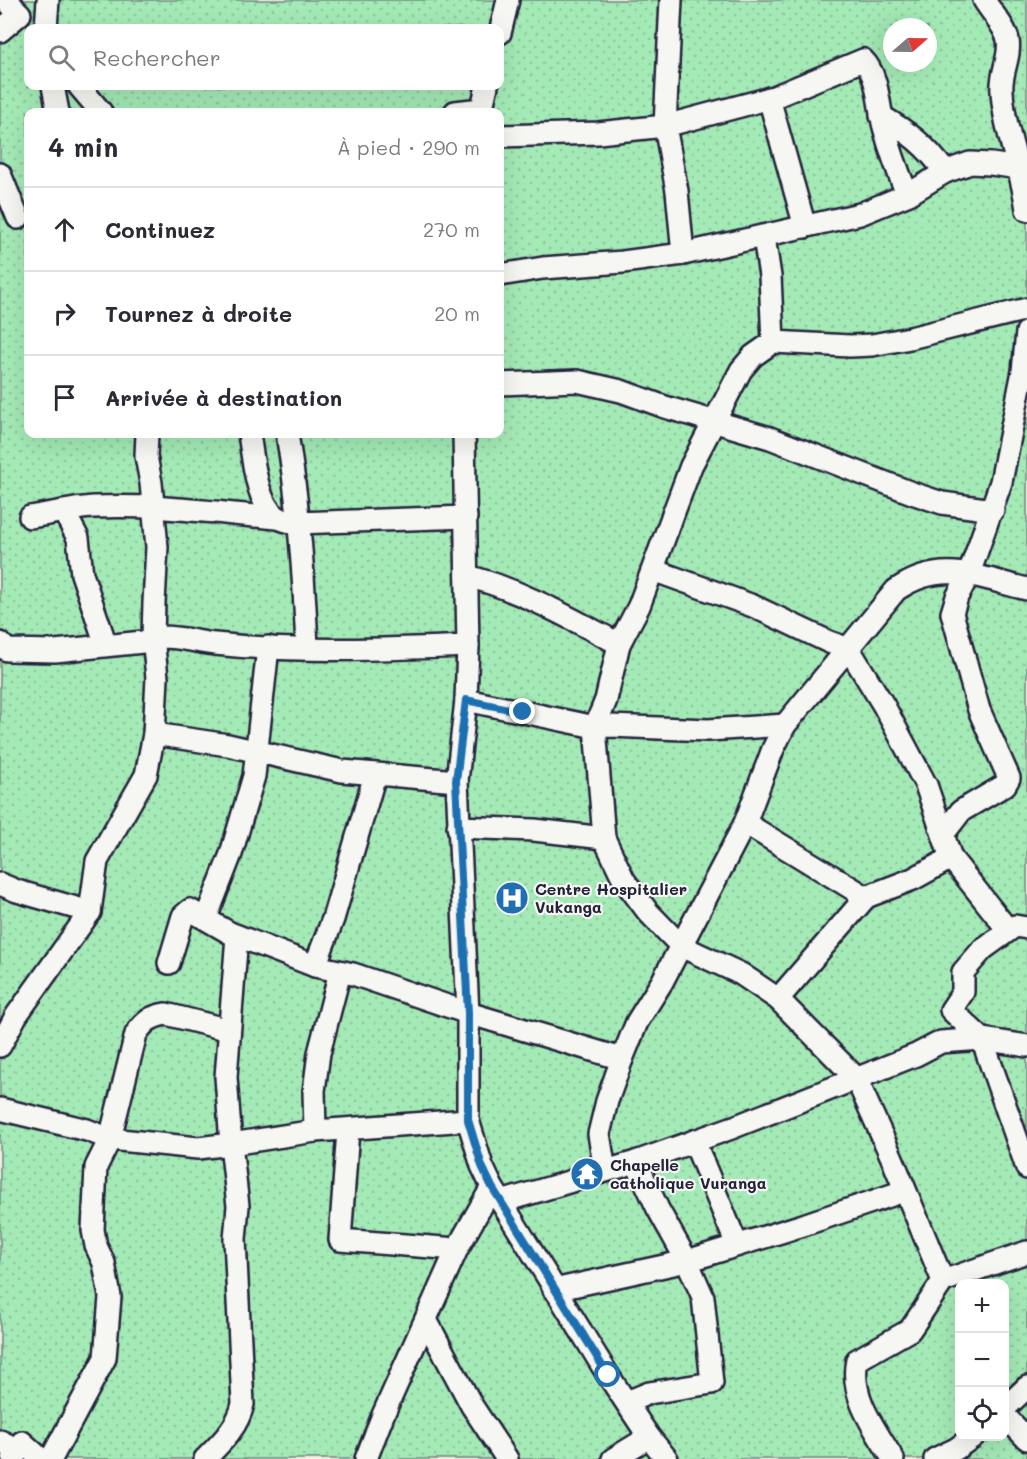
<!DOCTYPE html>
<html lang="fr">
<meta charset="utf-8">
<style>
:root{--surface:#fff;--page:#f2f2f3;--text:#2b2b33;--muted:#7c7c81;--line:#e1e1e2}
body{margin:0;font-family:Mali,sans-serif;background:var(--page);color:var(--text)}
.controls{position:absolute;right:18px;bottom:18px;display:grid;overflow:hidden;border-radius:12px;box-shadow:0 6px 24px #0002}
.controls button{width:54px;height:54px;display:grid;place-items:center;padding:0;border:0;border-bottom:2px solid var(--line);background:var(--surface);color:var(--text);font:30px sans-serif}
.compass{position:absolute;left:883px;top:18px;width:54px;height:54px;border-radius:50%;background:var(--surface);box-shadow:0 6px 24px #0002;rotate:70deg}
.stop{position:absolute;width:18px;height:18px;margin:-14px;border:4px solid #1f6fb2;border-radius:50%;background:#fff}
.stop.end{background:#1f6fb2;border-color:#fff;box-shadow:0 2px 6px #0008}
.list{margin:0;padding:0;list-style:none}
h2{display:flex;justify-content:space-between;align-items:center;height:78px;margin:0;padding:0 24px;font-size:26px}
h2 small{font-size:20px;font-weight:400;color:var(--muted)}
.list li{display:grid;grid-template-columns:39px 1fr auto;gap:18px;align-items:center;box-sizing:border-box;height:84px;padding:0 24px;border-top:2px solid var(--line)}
.list b{display:block;font-size:22px;white-space:nowrap}
.list em{font-size:20px;font-style:normal;color:var(--muted)}
.icon{flex:none;width:33px;height:33px;fill:none;stroke:currentColor;stroke-width:2;stroke-linecap:round;stroke-linejoin:round}
.map{position:relative;flex:none;width:1027px;height:1459px;overflow:hidden}
.search{position:absolute;background:var(--surface);box-shadow:0 6px 24px #0002;left:24px;top:24px;width:480px;height:66px;display:flex;align-items:center;gap:15px;box-sizing:border-box;padding:0 21px;border-radius:12px;color:var(--muted);font-size:22px}
.panel{position:absolute;background:var(--surface);box-shadow:0 6px 24px #0002;left:24px;top:108px;width:480px;height:330px;border-radius:12px}
.map>svg:first-child{display:block}
.park{fill:url(#park-dots);stroke:#638678;stroke-width:1.5;fill-rule:evenodd}
.lines{fill:none;stroke-linecap:round;stroke-linejoin:round}
.street-casing{stroke:#22223b;stroke-width:26}
.street{stroke:#f6f6f2;stroke-width:21}
.route{stroke:#1f6fb2;stroke-width:8}
.labels{text-anchor:middle;stroke-width:4.5;stroke-linejoin:round;paint-order:stroke}
.poi-label{font-size:16px;font-weight:bold;fill:#22223b;stroke:#f6f6f2;text-anchor:start}
</style>
<div class="map">
<svg width="1027" height="1459" viewBox="0 0 1027 1459">
<defs>
<pattern id="park-dots" width="8" height="8" patternUnits="userSpaceOnUse" patternTransform="scale(1.5)"><rect width="8" height="8" fill="#a4eab6"/><path d="M2 2h.1M6 6h.1" fill="none" stroke="#8dc89d" stroke-width="1.8" stroke-linecap="round"/></pattern>
</defs>
<rect width="100%" height="100%" fill="#f5eee2"/>
<filter id="ink" filterUnits="userSpaceOnUse"><feTurbulence type="fractalNoise" baseFrequency=".0167" numOctaves="2"/><feDisplacementMap in="SourceGraphic" scale="12" xChannelSelector="R" yChannelSelector="G"/><feConvolveMatrix kernelMatrix="1 2 1 2 8 2 1 2 1" color-interpolation-filters="sRGB"/></filter>
<g filter="url(#ink)">
<!-- park -->
<path class="park" d="M 0,0 L 1027,0 L 1027,1459 L 0,1459 ZM 892,27 L 928,27 L 928,63 L 892,63 ZM 28,28 L 500,28 L 500,86 L 28,86 ZM 28,112 L 500,112 L 500,434 L 28,434 ZM 960,1284 L 1004,1284 L 1004,1436 L 960,1436 Z"/>
<g class="lines">
<defs>
<g id="street">
<polyline points="671,0 665,126 677,191 683,254"/>
<path d="M 984,0 C 991,12 1005,26 1008,40 C 1011,57 1000,74 1002,91 C 1004,131 1022,169 1027,210"/>
<polyline points="46,28 48,0"/>
<polyline points="0,31 20,14 6,0"/>
<polyline points="500,33 508,0"/>
<polyline points="53,86 58,112"/>
<polyline points="79,86 101,112"/>
<polyline points="769,98 805,227"/>
<polyline points="455,112 481,109"/>
<polyline points="481,112 487,86"/>
<path d="M 881,116 C 908,132 927,146 945,172"/>
<path d="M 500,136 L 598,133 L 665,126 L 774,97 L 863,60 C 879,76 878,105 884,127 C 890,150 898,172 907,194"/>
<polyline points="0,174 18,218"/>
<polyline points="764,237 770,276 773,342"/>
<polyline points="500,275 543,268 623,262 683,254 860,214 909,194 945,172 970,163 991,164 1019,168"/>
<polyline points="500,384 577,381 621,391 665,407 770,438 912,493 942,503 993,510"/>
<path d="M 249,434 C 253,456 256,507 279,518 C 284,521 291,522 297,523 L 466,517"/>
<path d="M 287,434 C 299,504 304,577 307,648"/>
<polyline points="464,434 468,646 466,700 457,781 468,1013 468,1120 482,1166 492,1187 608,1375 649,1437 667,1459"/>
<polyline points="64,512 78,538 82,574 106,645"/>
<path d="M 30,517 C 51,514 73,508 94,507 C 155,504 216,513 277,518"/>
<polyline points="653,570 753,606 829,642 849,649 884,706 926,785 951,858 1008,930"/>
<path d="M 467,576 C 521,590 570,618 619,644"/>
<path d="M 0,643 L 7,650 L 55,651 L 143,642 C 164,631 193,642 215,644 C 299,653 384,649 468,646"/>
<polyline points="466,700 595,727 610,726 708,730 785,725"/>
<polyline points="154,734 228,745 342,771 457,781"/>
<polyline points="745,823 866,897"/>
<polyline points="458,827 534,830 604,838"/>
<polyline points="944,833 961,811 1005,785 1009,778 979,710 952,613 957,597 969,574 1001,482 1023,371 1027,332"/>
<polyline points="0,884 17,891 90,912"/>
<polyline points="206,918 231,854 254,776 268,647"/>
<polyline points="1027,928 1015,926 983,949 963,972 963,992 951,1010 982,1039 1027,1168"/>
<polyline points="169,963 183,916 190,910 230,933 315,966 353,974 468,1013 622,1059"/>
<polyline points="315,966 333,919 375,775"/>
<polyline points="778,999 866,897 913,879 951,858"/>
<polyline points="0,1046 16,1016 90,912 97,861 146,775 154,734 157,678 153,636 154,603 157,547 151,483 146,456 147,434"/>
<polyline points="0,1109 87,1130 110,1139 198,1148 231,1144 226,1077 237,936"/>
<polyline points="348,1130 340,1240 457,1249"/>
<polyline points="315,1131 314,1091 319,1053 340,972"/>
<polyline points="694,1141 737,1245"/>
<path d="M 605,1171 L 599,1134 L 607,1101 L 622,1059 L 637,1022 L 662,982 L 745,823 L 773,749 L 785,725 L 896,590 C 942,558 979,578 1027,589"/>
<polyline points="501,1202 636,1162 734,1127 916,1055 941,1042 982,1039 1027,1046"/>
<polyline points="943,1281 1027,1252"/>
<polyline points="554,1290 687,1261 800,1226 904,1191"/>
<polyline points="426,1320 472,1406 507,1459"/>
<polyline points="627,1402 649,1393 712,1383 703,1297 687,1261 658,1209 636,1162"/>
<polyline points="1004,1409 1027,1387"/>
<polyline points="1004,1415 1027,1439"/>
<polyline points="0,1441 18,1450"/>
<polyline points="13,1459 22,1442 41,1459"/>
<path d="M 51,1459 L 105,1358 L 110,1297 L 104,1263 L 96,1246 L 93,1230 L 96,1167 L 110,1139 L 136,1034 C 144,1022 151,1016 166,1014 L 229,1030"/>
<path d="M 205,1459 C 221,1443 238,1427 243,1404 L 235,1239 L 238,1206 L 231,1144 L 315,1131 L 468,1120"/>
<polyline points="366,1459 383,1415 457,1249 492,1187"/>
<polyline points="613,1459 649,1437"/>
<path d="M 893,1459 C 875,1429 849,1396 857,1360 L 910,1330 L 943,1281 L 892,1158 L 856,1078 L 778,999 L 741,974 L 681,946 L 648,912 L 624,880 L 604,838 L 595,727 L 606,700 L 619,644 L 639,606 L 691,466 L 741,370 L 753,356 L 773,342 L 850,346 L 872,345 L 910,338 L 1027,309"/>
<polyline points="935,1459 956,1449 974,1436"/>
</g>
</defs>
<!-- street casing -->
<use href="#street" class="street-casing"/>
<!-- street -->
<use href="#street" class="street"/>
</g>
</g>
<g class="lines" filter="url(#ink)">
<!-- route -->
<polyline class="route" points="523,712 466,700 456,781 468,1013 468,1120 482,1166 492,1187 608,1375"/>
</g>
<!-- icons -->
<defs>
<symbol id="hospital-disc" viewBox="-11 -11 22 22"><circle r="9.5" fill="#1f6fb2" stroke="#f6f6f2"/><path d="M-5-5h3v3.5h4V-5h3V5h-3V1.5h-4V5h-3Z" fill="#fff"/></symbol>
<symbol id="temple-disc" viewBox="-11 -11 22 22"><circle r="9.5" fill="#1f6fb2" stroke="#f6f6f2"/><path d="M0-6L5-2H3V0L6.5 2.5H4V6H1.5V3h-3V6H-4V2.5H-6.5L-3 0V-2H-5Z" fill="#fff"/></symbol>
</defs>
<g fill-rule="evenodd">
<use href="#hospital-disc" x="493" y="879" width="38" height="38"/>
<use href="#temple-disc" x="568" y="1155" width="38" height="38"/>
</g>
<g class="labels">
<!-- poi labels -->
<g class="poi-label">
<text x="535" y="895">Centre Hospitalier<tspan x="535" dy="18">Vukanga</tspan></text>
<text x="610" y="1171">Chapelle<tspan x="610" dy="18">catholique Vuranga</tspan></text>
</g>
</g>
</svg>
<div class="controls">
<button>+</button>
<button>−</button>
<button><svg class="icon" aria-label="locate" viewBox="0 0 24 24"><circle cx="12" cy="12" r="6"/><path d="M12 2v4M12 18v4M2 12h4M18 12h4"/></svg></button>
</div>
<svg class="compass" viewBox="-18 -18 36 36"><path d="M0-13l5 13h-10z" fill="#e53935"/><path d="M0 13l5-13h-10z" fill="#7c7c81"/></svg>
<div class="stop" style="left:608px;top:1375px"></div>
<div class="stop end" style="left:523px;top:712px"></div>
<div class="search"><svg class="icon" aria-label="search" viewBox="0 0 24 24"><circle cx="10" cy="10" r="6"/><path d="M15 15l6 6"/></svg>Rechercher</div>
<section class="panel">
<h2>4 min<small>À pied · 290 m</small></h2>
<ul class="list">
<li><svg class="icon" aria-label="ahead" viewBox="0 0 24 24"><path d="M12 20V5M6 11l6-6 6 6"/></svg><div><b>Continuez</b></div><em>270 m</em></li>
<li><svg class="icon" aria-label="right" viewBox="0 0 24 24"><path d="M7 20v-9h11M14 6l5 5-5 5"/></svg><div><b>Tournez à droite</b></div><em>20 m</em></li>
<li><svg class="icon" aria-label="arrive" viewBox="0 0 24 24"><path d="M6 21V4h12l-3 4 3 4H6"/></svg><div><b>Arrivée à destination</b></div></li>
</ul>
</section>
</div>
